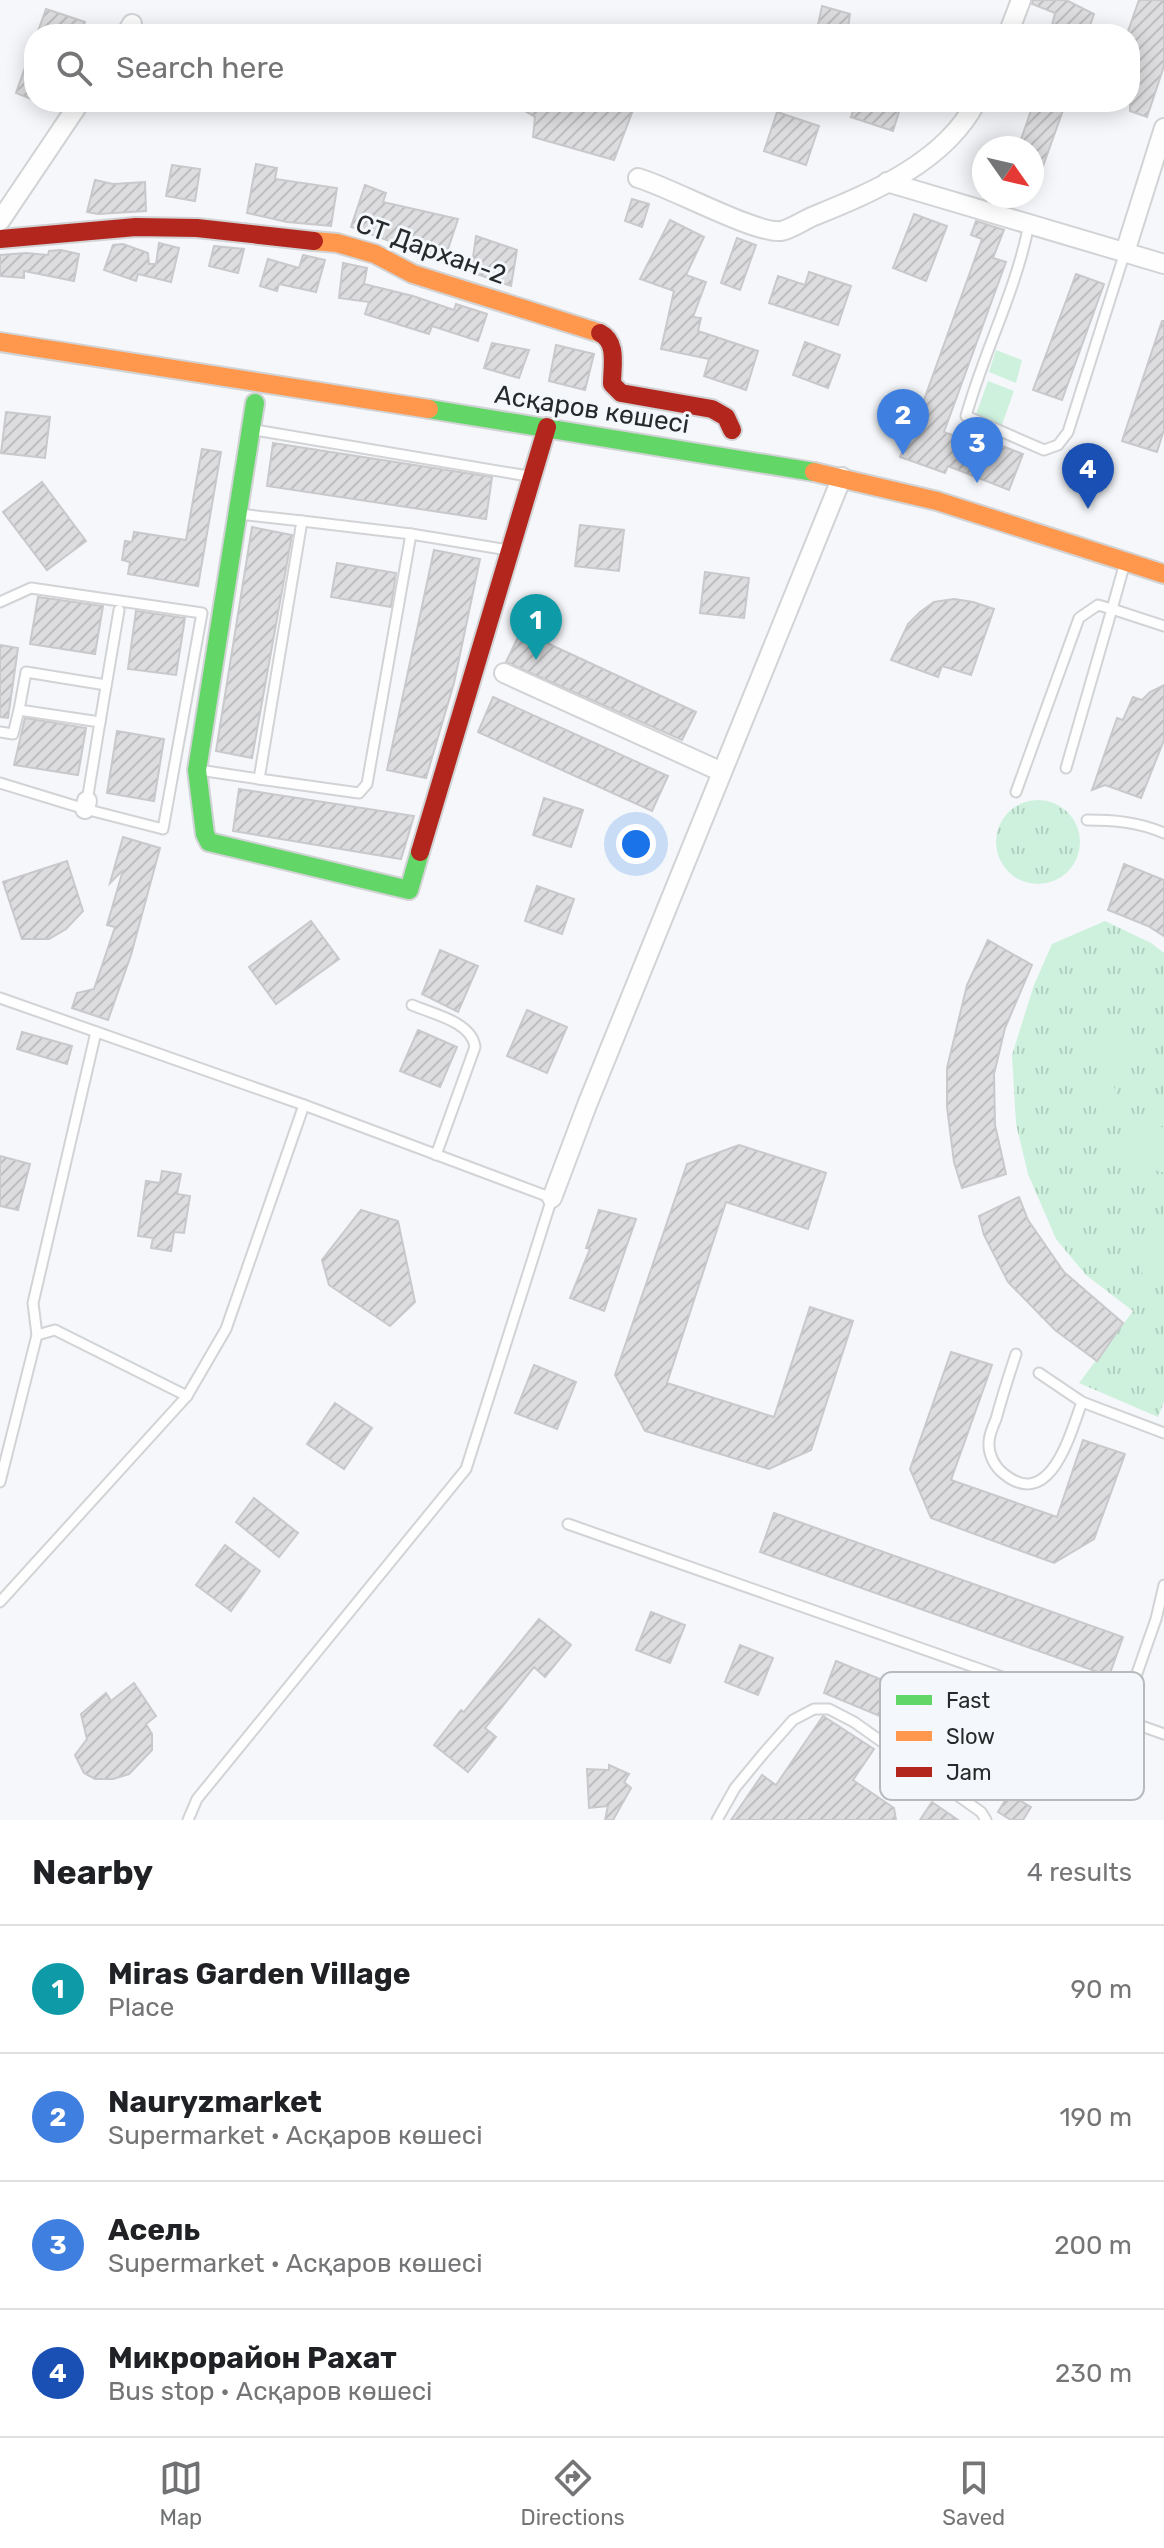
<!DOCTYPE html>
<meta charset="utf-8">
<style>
:root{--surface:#fff;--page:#f2f2f2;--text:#202124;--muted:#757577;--line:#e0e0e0;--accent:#707173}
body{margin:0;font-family:Rubik,sans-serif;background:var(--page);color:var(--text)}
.compass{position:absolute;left:972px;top:136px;width:72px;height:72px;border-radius:50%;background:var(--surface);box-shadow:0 4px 20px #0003;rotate:124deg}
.you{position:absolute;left:636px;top:844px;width:28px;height:28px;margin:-20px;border:6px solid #fff;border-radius:50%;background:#1a73e8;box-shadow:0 0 0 12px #1a73e833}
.badge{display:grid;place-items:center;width:52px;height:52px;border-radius:50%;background:var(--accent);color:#fff;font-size:26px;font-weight:700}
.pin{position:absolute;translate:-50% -66px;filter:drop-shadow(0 2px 4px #0008)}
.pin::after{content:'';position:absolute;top:42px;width:28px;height:24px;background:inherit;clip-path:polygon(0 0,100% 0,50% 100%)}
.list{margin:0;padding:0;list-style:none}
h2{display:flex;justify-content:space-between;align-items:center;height:104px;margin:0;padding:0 32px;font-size:34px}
h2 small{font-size:26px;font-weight:400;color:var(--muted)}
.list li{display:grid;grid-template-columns:52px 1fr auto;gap:24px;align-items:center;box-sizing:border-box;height:128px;padding:0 32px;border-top:2px solid var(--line)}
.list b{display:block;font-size:30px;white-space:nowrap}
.list p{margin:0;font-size:26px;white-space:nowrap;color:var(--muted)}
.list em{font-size:26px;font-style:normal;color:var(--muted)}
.icon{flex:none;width:44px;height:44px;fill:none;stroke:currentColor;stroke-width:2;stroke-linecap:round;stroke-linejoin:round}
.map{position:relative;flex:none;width:1164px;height:1820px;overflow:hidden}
.search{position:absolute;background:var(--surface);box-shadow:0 4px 20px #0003;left:24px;right:24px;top:24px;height:88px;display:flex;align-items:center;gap:20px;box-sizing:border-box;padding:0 28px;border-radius:32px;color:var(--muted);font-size:30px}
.sheet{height:616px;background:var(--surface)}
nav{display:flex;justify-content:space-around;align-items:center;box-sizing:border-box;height:112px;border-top:2px solid var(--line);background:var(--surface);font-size:22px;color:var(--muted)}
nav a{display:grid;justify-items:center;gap:4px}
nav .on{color:var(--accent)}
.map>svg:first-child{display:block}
.grass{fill:url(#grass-tufts)}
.green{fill:#cef1de}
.building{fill:url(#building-hatch);stroke:#c9c9cb;stroke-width:2}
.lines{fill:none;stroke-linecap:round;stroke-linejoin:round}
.lane-casing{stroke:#d1d3d5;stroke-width:13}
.street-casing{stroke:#d1d3d5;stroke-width:22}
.fast-casing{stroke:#d1d3d5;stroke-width:22}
.slow-casing{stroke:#d1d3d5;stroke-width:22}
.jam-casing{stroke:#d1d3d5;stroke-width:22}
.lane{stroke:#fefefe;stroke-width:9}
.street{stroke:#fefefe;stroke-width:18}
.fast{stroke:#63d668;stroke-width:18}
.slow{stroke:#ff974d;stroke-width:18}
.jam{stroke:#b3261e;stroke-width:18}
.labels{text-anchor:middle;stroke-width:6;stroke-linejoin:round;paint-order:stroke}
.street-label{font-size:26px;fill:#28292a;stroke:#f4f7fb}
.key{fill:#f4f7fb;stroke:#b7b9bc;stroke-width:2}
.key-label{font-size:22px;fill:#28292a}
</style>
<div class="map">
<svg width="1164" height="1820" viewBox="0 0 1164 1820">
<defs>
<pattern id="grass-tufts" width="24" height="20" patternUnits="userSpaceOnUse" patternTransform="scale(2)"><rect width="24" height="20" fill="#cef1de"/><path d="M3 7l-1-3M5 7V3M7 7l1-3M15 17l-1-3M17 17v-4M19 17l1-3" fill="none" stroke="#b1cfbf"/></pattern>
<pattern id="building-hatch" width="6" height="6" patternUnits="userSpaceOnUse" patternTransform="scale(2)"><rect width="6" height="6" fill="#dddddf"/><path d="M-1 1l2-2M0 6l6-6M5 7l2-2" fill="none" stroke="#bebec0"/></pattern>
</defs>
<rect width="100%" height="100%" fill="#f5f7fa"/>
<!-- grass -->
<g class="grass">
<circle cx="1038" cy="842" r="42"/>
<polygon points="1105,921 1151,943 1164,953 1164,1402 1158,1417 1079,1383 1133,1311 1086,1275 1056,1239 1028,1174 1016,1124 1012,1055 1034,985 1052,944"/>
</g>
<!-- green -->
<g class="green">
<polygon points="996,350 1022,360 1016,383 989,372"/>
<polygon points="988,381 1014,391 996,441 970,431"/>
<path d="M 1108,1034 C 1122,1035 1134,1040 1142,1052 L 1122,1061 L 1105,1052 Z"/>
<path d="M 1101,1072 C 1123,1086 1118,1108 1098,1122 L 1095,1099 Z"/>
<polygon points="1154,1123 1164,1128 1164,1173 1129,1162 1117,1151"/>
<polygon points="1164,1235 1164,1284 1151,1290 1131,1251"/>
</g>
<!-- building -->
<g class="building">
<polygon points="1033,0 1066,0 1094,14 1087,34 1050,34 1055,13 1032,4"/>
<polygon points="1139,0 1164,0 1164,66 1147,117 1130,111 1130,34 1127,34"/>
<polygon points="822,6 850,14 847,34 816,34"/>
<polygon points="46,9 85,22 81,34 37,34"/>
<polygon points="32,48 34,49 34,100 16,93"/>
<polygon points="510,102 636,102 614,160 533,137 535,117"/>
<polygon points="856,102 902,102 893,131 851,117"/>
<polygon points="1034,102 1066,102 1034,191 1032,148 1018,148"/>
<polygon points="777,112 819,126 806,165 764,151"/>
<polygon points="256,164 277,168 275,179 337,188 331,226 287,222 247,213"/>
<polygon points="172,165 200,169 195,201 166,196"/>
<polygon points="95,180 113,184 145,182 146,211 98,214 87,212"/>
<polygon points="365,185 386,193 383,202 458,219 444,261 351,227"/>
<polygon points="632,199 649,204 642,227 625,221"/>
<polygon points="914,214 947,226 926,281 893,268"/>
<polygon points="670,220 704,237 686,275 706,282 693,317 701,318 698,331 758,351 746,390 704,376 709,359 661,349 674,291 640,279"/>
<polygon points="976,221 1004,230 993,258 1006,262 944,432 968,441 971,434 1023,454 1009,490 948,466 945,473 900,457 913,421 916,422 982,239 971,235"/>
<polygon points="476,236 517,250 511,286 471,272"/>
<polygon points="737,238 756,245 740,290 721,283"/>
<polygon points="159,243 179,248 171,282 138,274 136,281 104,270 113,245 123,244 148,253 149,264 156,264"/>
<polygon points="214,246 244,249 238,273 209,266"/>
<polygon points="61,250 79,254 74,281 24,271 24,278 0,276 0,255 26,253 48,255 49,251"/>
<polygon points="303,255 325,260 316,292 279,284 277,291 260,286 268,259 299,268"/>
<polygon points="343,263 367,268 364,284 413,296 454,310 456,304 487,314 478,341 432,326 429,334 365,314 369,302 339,298"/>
<polygon points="809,272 851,286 838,325 769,303 778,276 805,285"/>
<polygon points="1076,274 1104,284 1062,400 1033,390"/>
<polygon points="1162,321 1164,321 1164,430 1157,452 1122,441"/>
<polygon points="805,342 840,355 828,388 793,375"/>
<polygon points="492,343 529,350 519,378 484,368"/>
<polygon points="556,345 594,354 585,390 549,381"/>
<polygon points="6,412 50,417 45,458 1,453"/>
<polygon points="273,443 492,477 486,519 267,486"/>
<polygon points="202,449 221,452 198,586 128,574 130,562 122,560 125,541 132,542 134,532 186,540"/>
<polygon points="42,482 86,541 47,570 3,512"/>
<polygon points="580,525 624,530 619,571 575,566"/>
<polygon points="252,527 292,535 252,758 216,751"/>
<polygon points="434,550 480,559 454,683 426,778 387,770"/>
<polygon points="337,563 396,573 391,607 331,597"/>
<polygon points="705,572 749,578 744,618 700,613"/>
<polygon points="38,597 103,606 95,654 30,644"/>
<polygon points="954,599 973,602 994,609 971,675 942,666 938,677 891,660 908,624 920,612 934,602"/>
<polygon points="136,611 185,618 176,675 128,669"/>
<polygon points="521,631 696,712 682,740 506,662"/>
<polygon points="0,645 18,648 8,718 0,717"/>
<polygon points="1164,685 1164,740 1141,798 1105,785 1092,790 1117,718 1123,720 1133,697 1142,700 1150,692"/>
<polygon points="493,697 668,776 652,811 478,732"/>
<polygon points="25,718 86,728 78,775 14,765"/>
<polygon points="117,731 164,739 154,801 107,793"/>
<polygon points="239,789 414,816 401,859 233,831"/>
<polygon points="544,798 583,810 571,847 533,835"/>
<polygon points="123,837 160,848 131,955 108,1020 72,1008 77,993 94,989 115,927 107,925 123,870 110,883"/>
<polygon points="67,861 83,911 66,929 49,939 22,939 3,882"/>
<polygon points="1124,864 1164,880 1164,936 1148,926 1108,910"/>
<polygon points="537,886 574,899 562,934 525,921"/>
<polygon points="311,921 339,959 276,1004 249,967"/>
<polygon points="988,940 1032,965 1005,1028 994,1074 995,1125 1006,1174 962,1188 954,1162 947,1107 947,1068 967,985"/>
<polygon points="440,950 478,966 458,1012 422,994"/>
<polygon points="527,1010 567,1027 547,1073 507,1056"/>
<polygon points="418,1030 457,1047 440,1087 400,1071"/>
<polygon points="22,1032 72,1046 67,1064 17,1049"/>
<polygon points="739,1145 826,1173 808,1229 726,1202 667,1383 774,1417 810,1307 853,1321 811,1450 769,1469 645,1431 615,1375 687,1164"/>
<polygon points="0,1156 30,1164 18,1210 0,1206"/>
<polygon points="162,1171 181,1174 177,1194 190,1196 184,1233 174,1232 171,1251 151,1248 153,1238 138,1236 146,1181 160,1183"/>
<polygon points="1019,1197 1028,1220 1064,1272 1123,1323 1097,1361 1055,1330 1008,1282 984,1235 979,1216"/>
<polygon points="361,1210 398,1221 415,1302 390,1326 329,1285 322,1260"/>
<polygon points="599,1210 636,1219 604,1311 570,1298 590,1249 586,1248"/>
<polygon points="951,1352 992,1365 951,1480 1057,1517 1083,1440 1125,1454 1094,1539 1054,1563 931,1518 910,1469"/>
<polygon points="534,1365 576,1382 557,1429 515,1413"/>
<polygon points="335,1403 372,1428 344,1469 307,1444"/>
<polygon points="254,1498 298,1533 279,1557 236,1522"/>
<polygon points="774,1513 1123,1637 1109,1676 760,1552"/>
<polygon points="225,1545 260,1571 231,1611 196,1585"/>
<polygon points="651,1612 685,1625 670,1663 636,1650"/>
<polygon points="539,1619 571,1645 545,1677 534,1667 485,1728 496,1737 468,1772 434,1745 461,1710 464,1712"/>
<polygon points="740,1645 773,1658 758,1695 725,1682"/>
<polygon points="836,1661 946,1706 933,1738 824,1693"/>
<polygon points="134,1683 156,1716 146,1724 152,1734 152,1750 129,1774 113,1779 95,1779 84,1773 75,1755 87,1739 81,1714 106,1693 111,1701"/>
<polygon points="823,1716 874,1749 853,1780 894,1808 896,1820 731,1820 762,1775 776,1785"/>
<polygon points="609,1765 629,1774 624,1782 631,1788 613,1820 605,1820 608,1806 589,1808 587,1769 609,1770"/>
<polygon points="1009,1794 1031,1807 1023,1820 1011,1820 998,1812"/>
<polygon points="932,1802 958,1820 920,1820"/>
</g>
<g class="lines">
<defs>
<g id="lane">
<path d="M 1029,224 C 1016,291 984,351 966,416 L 1044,450 L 1058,445 L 1068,432 L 1125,252"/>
<polyline points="255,430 528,476"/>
<polyline points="239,514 302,521 259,779 359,793 367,784 411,534 508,550"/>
<polyline points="302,521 411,534"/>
<polyline points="0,602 31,588 202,613 163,829 85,809 0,783"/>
<polyline points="19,710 26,672 106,685"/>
<polyline points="100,722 119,610"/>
<polyline points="0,732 13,734 19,710 100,722 87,801"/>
<polyline points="1066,768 1112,609 1164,626"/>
<polyline points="199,770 259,779"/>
<polyline points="1016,792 1079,618 1098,605 1112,609 1124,566"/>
<path d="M 1087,820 C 1114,820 1138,822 1164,833"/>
<polyline points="0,998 304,1105 552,1198 466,1469 197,1799 188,1820"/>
<path d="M 412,1005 C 433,1014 472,1022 475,1047 L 436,1155"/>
<polyline points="37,1335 33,1303 96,1032"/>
<path d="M 1016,1354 C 1009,1375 1002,1397 996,1419 C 993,1426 989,1435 989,1442 C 988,1455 995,1467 1004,1474 C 1051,1512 1071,1431 1082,1402"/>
<polyline points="1039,1373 1082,1402 1164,1433"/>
<polyline points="0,1482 37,1335 55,1330 187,1396"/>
<polyline points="568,1524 1164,1734"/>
<polyline points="0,1602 187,1396 226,1329 304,1105"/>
<polyline points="1121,1719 1156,1619 1164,1585"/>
<polyline points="717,1820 735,1788 763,1754 793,1720 814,1709 829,1709 854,1722 981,1812 986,1820"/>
</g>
<g id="street">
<polyline points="126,34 132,24"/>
<polyline points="1008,34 1021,0"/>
<path d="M 638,178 C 670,187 755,234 781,231 C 791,229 804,220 814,216 C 873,192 945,162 976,102"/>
<polyline points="887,182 1164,264"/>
<polyline points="0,221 80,102"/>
<polyline points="1125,252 1164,128"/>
<polyline points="504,673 722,772"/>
<polyline points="85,809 87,801"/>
<polyline points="552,1198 587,1105 842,477"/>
</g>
<g id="fast">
<polyline points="255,403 197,770 205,834 209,842 409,890 420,852"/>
<polyline points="429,409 814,472"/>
</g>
<g id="slow">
<polyline points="314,241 337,243 375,254 413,274 600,333"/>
<polyline points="0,342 429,409"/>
<polyline points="814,472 937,501 1164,574"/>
</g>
<g id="jam">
<polyline points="0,239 136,227 197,228 314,241"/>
<path d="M 600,333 C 618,342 612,366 612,384 L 621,393 L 712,409 L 726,417 L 732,430"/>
<polyline points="420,852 547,427"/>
</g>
</defs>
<!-- lane casing -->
<use href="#lane" class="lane-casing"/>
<!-- street casing -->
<use href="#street" class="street-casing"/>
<!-- fast casing -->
<use href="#fast" class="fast-casing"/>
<!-- slow casing -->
<use href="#slow" class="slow-casing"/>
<!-- jam casing -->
<use href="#jam" class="jam-casing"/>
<!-- lane -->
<use href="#lane" class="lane"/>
<!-- street -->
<use href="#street" class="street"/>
<!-- fast -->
<use href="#fast" class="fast"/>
<!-- slow -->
<use href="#slow" class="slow"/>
<!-- jam -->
<use href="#jam" class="jam"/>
</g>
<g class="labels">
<!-- street labels -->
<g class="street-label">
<text transform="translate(431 249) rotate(20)" y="9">СТ Дархан-2</text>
<text transform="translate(592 409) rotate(9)" y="9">Асқаров көшесі</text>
</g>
</g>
<!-- legend -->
<rect x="880" y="1672" width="264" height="128" rx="12" class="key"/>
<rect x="896" y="1695" width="36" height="10" fill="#63d668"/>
<rect x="896" y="1731" width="36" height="10" fill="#ff974d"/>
<rect x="896" y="1767" width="36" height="10" fill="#b3261e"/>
<g class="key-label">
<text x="946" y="1708">Fast</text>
<text x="946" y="1744">Slow</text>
<text x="946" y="1780">Jam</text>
</g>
</svg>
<svg class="compass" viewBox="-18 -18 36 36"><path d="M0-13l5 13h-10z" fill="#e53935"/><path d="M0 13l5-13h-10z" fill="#757577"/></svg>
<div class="you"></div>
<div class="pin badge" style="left:536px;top:660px;background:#0f9aa8">1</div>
<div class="pin badge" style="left:903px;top:455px;background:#3f7fe0">2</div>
<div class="pin badge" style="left:977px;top:483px;background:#3f7fe0">3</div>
<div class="pin badge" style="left:1088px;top:509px;background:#1a4fb4">4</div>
<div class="search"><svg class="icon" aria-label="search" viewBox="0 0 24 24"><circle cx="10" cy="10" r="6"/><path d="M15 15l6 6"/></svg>Search here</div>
</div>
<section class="sheet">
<h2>Nearby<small>4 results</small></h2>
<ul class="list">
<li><span class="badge" style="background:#0f9aa8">1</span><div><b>Miras Garden Village</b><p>Place</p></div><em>90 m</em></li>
<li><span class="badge" style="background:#3f7fe0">2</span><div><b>Nauryzmarket</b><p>Supermarket · Асқаров көшесі</p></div><em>190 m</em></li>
<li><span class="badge" style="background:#3f7fe0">3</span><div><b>Асель</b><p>Supermarket · Асқаров көшесі</p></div><em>200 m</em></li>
<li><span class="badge" style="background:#1a4fb4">4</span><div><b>Микрорайон Рахат</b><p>Bus stop · Асқаров көшесі</p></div><em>230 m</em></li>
</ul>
</section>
<nav>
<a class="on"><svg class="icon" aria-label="map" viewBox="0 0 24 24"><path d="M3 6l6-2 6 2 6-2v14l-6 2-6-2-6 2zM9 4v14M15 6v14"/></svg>Map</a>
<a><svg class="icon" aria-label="directions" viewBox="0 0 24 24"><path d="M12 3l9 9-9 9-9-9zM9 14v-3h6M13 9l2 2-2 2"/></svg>Directions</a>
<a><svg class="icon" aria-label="saved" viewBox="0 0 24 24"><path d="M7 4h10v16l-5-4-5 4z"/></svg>Saved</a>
</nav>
